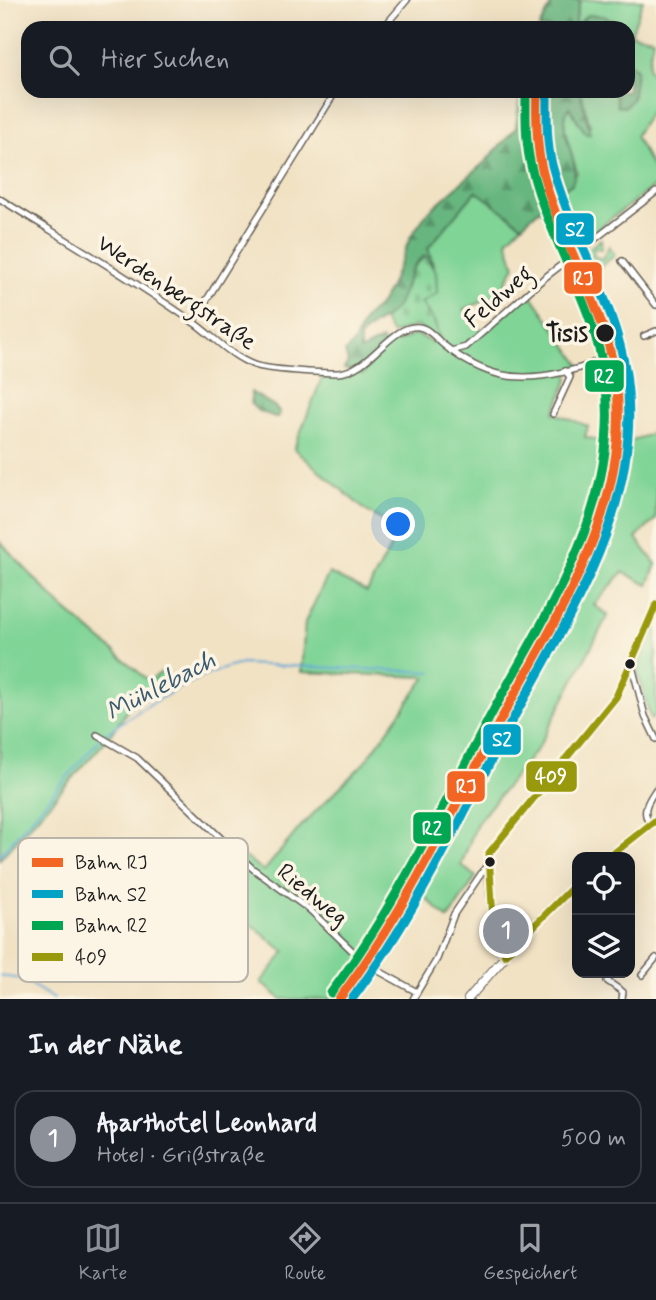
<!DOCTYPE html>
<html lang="de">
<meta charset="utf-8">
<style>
:root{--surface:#171b24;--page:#242831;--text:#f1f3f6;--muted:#9ea1a6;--line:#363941;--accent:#8c9099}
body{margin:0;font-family:Mynerve,sans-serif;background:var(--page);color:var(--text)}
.controls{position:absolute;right:21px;bottom:21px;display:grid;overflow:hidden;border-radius:14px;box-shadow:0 7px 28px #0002}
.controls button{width:63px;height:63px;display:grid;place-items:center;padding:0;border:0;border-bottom:2px solid var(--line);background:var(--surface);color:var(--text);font:35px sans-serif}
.you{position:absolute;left:399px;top:525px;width:24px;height:24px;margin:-18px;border:5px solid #fff;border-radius:50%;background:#1a73e8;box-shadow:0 0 0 10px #1a73e833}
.badge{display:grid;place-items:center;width:46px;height:46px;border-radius:50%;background:var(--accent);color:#fff;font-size:23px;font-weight:700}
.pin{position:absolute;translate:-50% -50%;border:4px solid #fff;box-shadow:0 2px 7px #0006}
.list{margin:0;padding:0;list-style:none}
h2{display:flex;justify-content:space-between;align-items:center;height:91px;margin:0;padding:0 28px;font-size:30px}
h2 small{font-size:23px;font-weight:400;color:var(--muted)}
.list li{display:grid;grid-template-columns:46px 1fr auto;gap:21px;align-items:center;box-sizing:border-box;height:98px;margin:0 14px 14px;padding:0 14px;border:2px solid var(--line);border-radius:21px}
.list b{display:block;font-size:26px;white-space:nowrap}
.list p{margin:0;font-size:23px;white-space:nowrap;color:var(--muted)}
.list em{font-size:23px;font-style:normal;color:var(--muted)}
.icon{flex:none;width:38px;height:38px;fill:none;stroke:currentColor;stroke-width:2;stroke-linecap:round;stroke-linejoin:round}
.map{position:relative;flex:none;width:656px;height:999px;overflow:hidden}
.search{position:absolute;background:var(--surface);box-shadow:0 7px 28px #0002;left:21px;right:21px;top:21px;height:77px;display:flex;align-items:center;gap:18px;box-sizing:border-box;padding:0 24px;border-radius:21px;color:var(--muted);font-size:26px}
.sheet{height:203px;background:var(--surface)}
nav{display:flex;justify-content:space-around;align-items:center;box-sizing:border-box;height:98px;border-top:2px solid var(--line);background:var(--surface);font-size:19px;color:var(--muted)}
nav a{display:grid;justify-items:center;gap:4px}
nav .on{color:var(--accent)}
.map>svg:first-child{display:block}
.green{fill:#80d496;stroke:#4e7859;stroke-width:2}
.forest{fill:url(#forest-firs);stroke:#42694e;stroke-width:2}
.cemetery{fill:url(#cemetery-stones);stroke:#4e7859;stroke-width:2}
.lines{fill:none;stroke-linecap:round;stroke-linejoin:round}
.stream{stroke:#5da5d4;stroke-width:2}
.minor-casing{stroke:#676157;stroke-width:8}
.primary-casing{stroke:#676157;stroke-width:10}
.minor{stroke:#fff;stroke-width:5}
.primary{stroke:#fff;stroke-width:8}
.bus-1-casing{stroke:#fcf5e5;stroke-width:12}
.bus-1{stroke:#99990d;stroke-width:7}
.rail-1-casing{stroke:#fcf5e5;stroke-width:14}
.rail-2-casing{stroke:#fcf5e5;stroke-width:14}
.rail-3-casing{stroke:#fcf5e5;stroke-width:14}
.rail-1{stroke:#f26522;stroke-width:9}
.rail-2{stroke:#01a2c5;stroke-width:9}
.rail-3{stroke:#00a651;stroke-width:9}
.stop-dot{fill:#1c1c1c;stroke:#fcf5e5;stroke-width:2.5}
.labels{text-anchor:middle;stroke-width:7;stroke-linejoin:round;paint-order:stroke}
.street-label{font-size:24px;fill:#1c1c1c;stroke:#fcf5e5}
.stop-label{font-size:24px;font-weight:bold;fill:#1c1c1c;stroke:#fcf5e5;text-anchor:end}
.water-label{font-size:26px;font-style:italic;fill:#395a6f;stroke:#fcf5e5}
.key{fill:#fcf5e5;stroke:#b9b4a9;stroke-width:2}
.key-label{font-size:19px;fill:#1c1c1c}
.line-badge{stroke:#fcf5e5;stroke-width:2.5}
.badge-label{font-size:19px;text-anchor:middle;font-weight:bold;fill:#fff}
</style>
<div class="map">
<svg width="656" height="999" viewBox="0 0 656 999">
<defs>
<pattern id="forest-firs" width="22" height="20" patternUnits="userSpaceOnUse" patternTransform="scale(1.75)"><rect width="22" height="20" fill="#68b67f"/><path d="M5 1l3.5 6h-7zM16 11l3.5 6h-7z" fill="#559367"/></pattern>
<pattern id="cemetery-stones" width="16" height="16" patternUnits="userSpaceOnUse" patternTransform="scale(1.75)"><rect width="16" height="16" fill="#80d496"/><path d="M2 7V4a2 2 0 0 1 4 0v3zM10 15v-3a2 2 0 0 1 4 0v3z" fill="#6eb581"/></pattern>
</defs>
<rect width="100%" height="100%" fill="#fcf5e5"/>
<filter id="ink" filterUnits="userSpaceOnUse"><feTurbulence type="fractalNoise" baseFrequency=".0143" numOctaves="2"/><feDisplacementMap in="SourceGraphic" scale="14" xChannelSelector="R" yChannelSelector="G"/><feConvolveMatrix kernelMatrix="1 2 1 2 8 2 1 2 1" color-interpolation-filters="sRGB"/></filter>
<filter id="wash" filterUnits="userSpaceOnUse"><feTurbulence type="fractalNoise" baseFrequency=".00686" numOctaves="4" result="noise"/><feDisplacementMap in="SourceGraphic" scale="28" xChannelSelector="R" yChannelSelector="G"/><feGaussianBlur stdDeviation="1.57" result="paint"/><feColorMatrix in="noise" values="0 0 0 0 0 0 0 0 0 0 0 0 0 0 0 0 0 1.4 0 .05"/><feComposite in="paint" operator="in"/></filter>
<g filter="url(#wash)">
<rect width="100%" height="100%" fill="#f1e2c4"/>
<!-- green -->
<g class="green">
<path d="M 580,0 L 643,0 L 631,34 L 653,38 L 648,67 L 656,85 L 656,110 L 650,112 L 635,136 L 656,174 L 656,185 L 581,241 L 562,197 L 562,189 L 577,173 C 573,154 557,124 569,107 L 575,116 L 590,125 L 580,91 L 616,91 L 615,98 L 632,99 L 636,70 L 628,62 L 628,28 L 621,28 L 621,23 L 587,15 L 574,28 Z"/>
<polygon points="477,190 522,225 507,240 515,266 498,296 464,309 483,333 530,293 581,366 566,371 569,378 554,413 588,426 585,437 615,444 603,505 577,568 393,917 336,999 281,999 261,982 285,952 195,880 229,846 264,871 302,825 365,762 426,677 301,672 305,622 329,573 367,592 399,531 365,510 294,449 323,375 348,378 355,372 363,374 384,344 395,340 398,342 416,334 433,343 435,341 421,303 436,273 428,248"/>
<polygon points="601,239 602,249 594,248 593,256 603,259 609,246 615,255 593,273 583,253"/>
<polygon points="656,427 656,519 636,538 656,564 648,585 623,572 594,605 608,615 538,748 477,823 461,865 476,877 448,919 414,887 590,554 610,494 618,445 648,435"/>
<polygon points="0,542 61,606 149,681 165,670 174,685 131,705 109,737 0,859"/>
<polygon points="656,620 656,714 651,720 637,670"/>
</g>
<!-- forest -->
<g class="forest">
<polygon points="554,0 580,0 574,28 539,28"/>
<polygon points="587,15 603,16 621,23 621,28 577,28"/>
<polygon points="628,62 636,70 632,99 625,107 617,106 616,91 628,91"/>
<path d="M 520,91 L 580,91 L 590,134 L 586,134 L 569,107 C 554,131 583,160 572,184 L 562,189 L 562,197 L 581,241 L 565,252 L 541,208 L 522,225 L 476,191 L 428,248 L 432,266 L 425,256 C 405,266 407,294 395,309 C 385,321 368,325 360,338 L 360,351 L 381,340 L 384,344 L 363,374 L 344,369 L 348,362 L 345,352 L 354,343 L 365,318 L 378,307 L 389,289 L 411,236 L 428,212 L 486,161 L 516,128 Z"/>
<polygon points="251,392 274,406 280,413 278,418 258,411 251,404"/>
</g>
<!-- cemetery -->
<polygon class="cemetery" points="425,256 436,273 437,293 421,303 434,321 440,341 417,326 392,334 383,320 397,307 413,268"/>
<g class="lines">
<!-- stream -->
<g class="stream">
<path d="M 104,735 C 140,708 198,673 242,664 L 432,672"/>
<polyline points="0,855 100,739"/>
<polyline points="0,976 22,979 54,999"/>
</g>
</g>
</g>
<g filter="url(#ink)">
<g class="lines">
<defs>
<g id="minor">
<polyline points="383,28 407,0"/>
<path d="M 0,199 C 64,239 131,278 193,322 C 213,336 230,356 254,365 C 268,370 322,373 338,373 C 371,371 390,324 419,327 C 429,328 437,340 445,346 C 484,377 516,383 564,372 C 576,369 594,366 602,355 L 597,320 L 576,290"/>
<polyline points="622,261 656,305"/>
<polyline points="193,322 336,91"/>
<polyline points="644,336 656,331"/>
<polyline points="451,351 466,347 543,279 656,192"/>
<polyline points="553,414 570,377 565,371"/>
<polyline points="632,666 645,716 656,739"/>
<polyline points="97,735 137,758 252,868 311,911 366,964 417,992"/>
<path d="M 650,824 C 640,811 649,800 656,789"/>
<path d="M 505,955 C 491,944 486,870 489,853 L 616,697 L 656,605"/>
<polyline points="611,973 607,981 623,992 622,999"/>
<polyline points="642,975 656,958"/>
<polyline points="413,999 437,959 454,914 487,865"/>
</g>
<g id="primary">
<polyline points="609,857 656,820"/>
<polyline points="468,999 527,931 577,883"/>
</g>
</defs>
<!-- minor casing -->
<use href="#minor" class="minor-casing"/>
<!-- primary casing -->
<use href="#primary" class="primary-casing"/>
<!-- minor -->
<use href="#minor" class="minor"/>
<!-- primary -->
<use href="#primary" class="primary"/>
<defs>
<g id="bus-1">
<polyline points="609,857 656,820"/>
<polyline points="505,955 493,922 489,853 616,697 656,605"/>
<polyline points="505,955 577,883"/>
</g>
</defs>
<!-- bus-1 casing -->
<use href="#bus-1" class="bus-1-casing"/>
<!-- bus-1 -->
<use href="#bus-1" class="bus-1"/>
<defs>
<path id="rail-1" d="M 339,999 C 401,918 444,828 491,738 C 549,626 637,508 615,374 C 603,300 557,238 541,165 C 536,140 536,116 537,91"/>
<path id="rail-2" d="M 352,999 C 411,921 453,834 498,747 C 558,631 646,513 626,374 C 615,300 571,237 552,165 C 546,141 547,116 547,91"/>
<path id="rail-3" d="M 331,993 C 392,912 435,822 482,732 C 539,622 623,510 605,379 C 595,305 550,242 532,170 C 525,144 526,118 526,91"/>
</defs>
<!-- rail-1 casing -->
<use href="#rail-1" class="rail-1-casing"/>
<!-- rail-2 casing -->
<use href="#rail-2" class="rail-2-casing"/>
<!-- rail-3 casing -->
<use href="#rail-3" class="rail-3-casing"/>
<!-- rail-1 -->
<use href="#rail-1" class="rail-1"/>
<!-- rail-2 -->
<use href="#rail-2" class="rail-2"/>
<!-- rail-3 -->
<use href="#rail-3" class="rail-3"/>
</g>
</g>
<!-- markers -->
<g class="stop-dot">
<circle cx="605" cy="333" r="10"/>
<circle cx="630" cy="664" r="6"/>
<circle cx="490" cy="862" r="6"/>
</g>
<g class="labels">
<!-- street labels -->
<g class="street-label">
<text transform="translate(177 292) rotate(34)" y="8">Werdenbergstraße</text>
<text transform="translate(498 296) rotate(-41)" y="8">Feldweg</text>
<text transform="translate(313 894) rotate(39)" y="8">Riedweg</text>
</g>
<!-- stop labels -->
<g class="stop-label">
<text x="588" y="341">Tisis</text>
</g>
<!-- water labels -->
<g class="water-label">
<text transform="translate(160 685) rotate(-28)" y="9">Mühlebach</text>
</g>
</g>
<!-- legend -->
<rect x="18" y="838" width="230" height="144" rx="10" class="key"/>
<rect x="32" y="858" width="31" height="9" fill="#f26522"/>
<rect x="32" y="890" width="31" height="8" fill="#01a2c5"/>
<rect x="32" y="921" width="31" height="9" fill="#00a651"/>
<rect x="32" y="953" width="31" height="8" fill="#99990d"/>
<g class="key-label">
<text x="75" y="869">Bahn RJ</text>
<text x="75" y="901">Bahn S2</text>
<text x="75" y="932">Bahn R2</text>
<text x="75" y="964">409</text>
</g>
<g class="line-badge">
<rect x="555" y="212" width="40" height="34" rx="7" fill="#01a2c5"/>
<rect x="563" y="261" width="40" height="34" rx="7" fill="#f26522"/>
<rect x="584" y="359" width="41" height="34" rx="7" fill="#00a651"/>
<rect x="482" y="723" width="40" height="33" rx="7" fill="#01a2c5"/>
<rect x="525" y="760" width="53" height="33" rx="7" fill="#99990d"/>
<rect x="446" y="770" width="40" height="33" rx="7" fill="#f26522"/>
<rect x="412" y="811" width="40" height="34" rx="7" fill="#00a651"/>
</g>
<g class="badge-label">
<text x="575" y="236">S2</text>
<text x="583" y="285">RJ</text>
<text x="604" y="383">R2</text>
<text x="502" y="746">S2</text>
<text x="551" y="783">409</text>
<text x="466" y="793">RJ</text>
<text x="432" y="835">R2</text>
</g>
</svg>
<div class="controls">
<button><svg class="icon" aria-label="locate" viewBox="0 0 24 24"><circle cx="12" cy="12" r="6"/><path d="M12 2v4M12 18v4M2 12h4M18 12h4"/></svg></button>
<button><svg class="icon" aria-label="layers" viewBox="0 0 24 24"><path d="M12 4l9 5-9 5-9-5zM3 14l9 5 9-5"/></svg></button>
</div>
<div class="you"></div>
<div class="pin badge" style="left:506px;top:931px">1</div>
<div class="search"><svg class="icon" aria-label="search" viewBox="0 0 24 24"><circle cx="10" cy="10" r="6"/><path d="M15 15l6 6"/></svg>Hier suchen</div>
</div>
<section class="sheet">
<h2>In der Nähe<small></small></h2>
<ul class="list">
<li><span class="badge">1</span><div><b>Aparthotel Leonhard</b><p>Hotel · Grißstraße</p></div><em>500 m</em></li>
</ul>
</section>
<nav>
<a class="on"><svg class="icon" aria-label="map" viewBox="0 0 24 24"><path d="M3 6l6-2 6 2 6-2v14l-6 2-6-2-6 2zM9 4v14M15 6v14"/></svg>Karte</a>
<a><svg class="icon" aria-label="directions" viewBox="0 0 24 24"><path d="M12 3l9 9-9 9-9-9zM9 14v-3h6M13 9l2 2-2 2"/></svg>Route</a>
<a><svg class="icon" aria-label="saved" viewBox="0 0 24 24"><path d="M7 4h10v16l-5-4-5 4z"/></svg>Gespeichert</a>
</nav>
